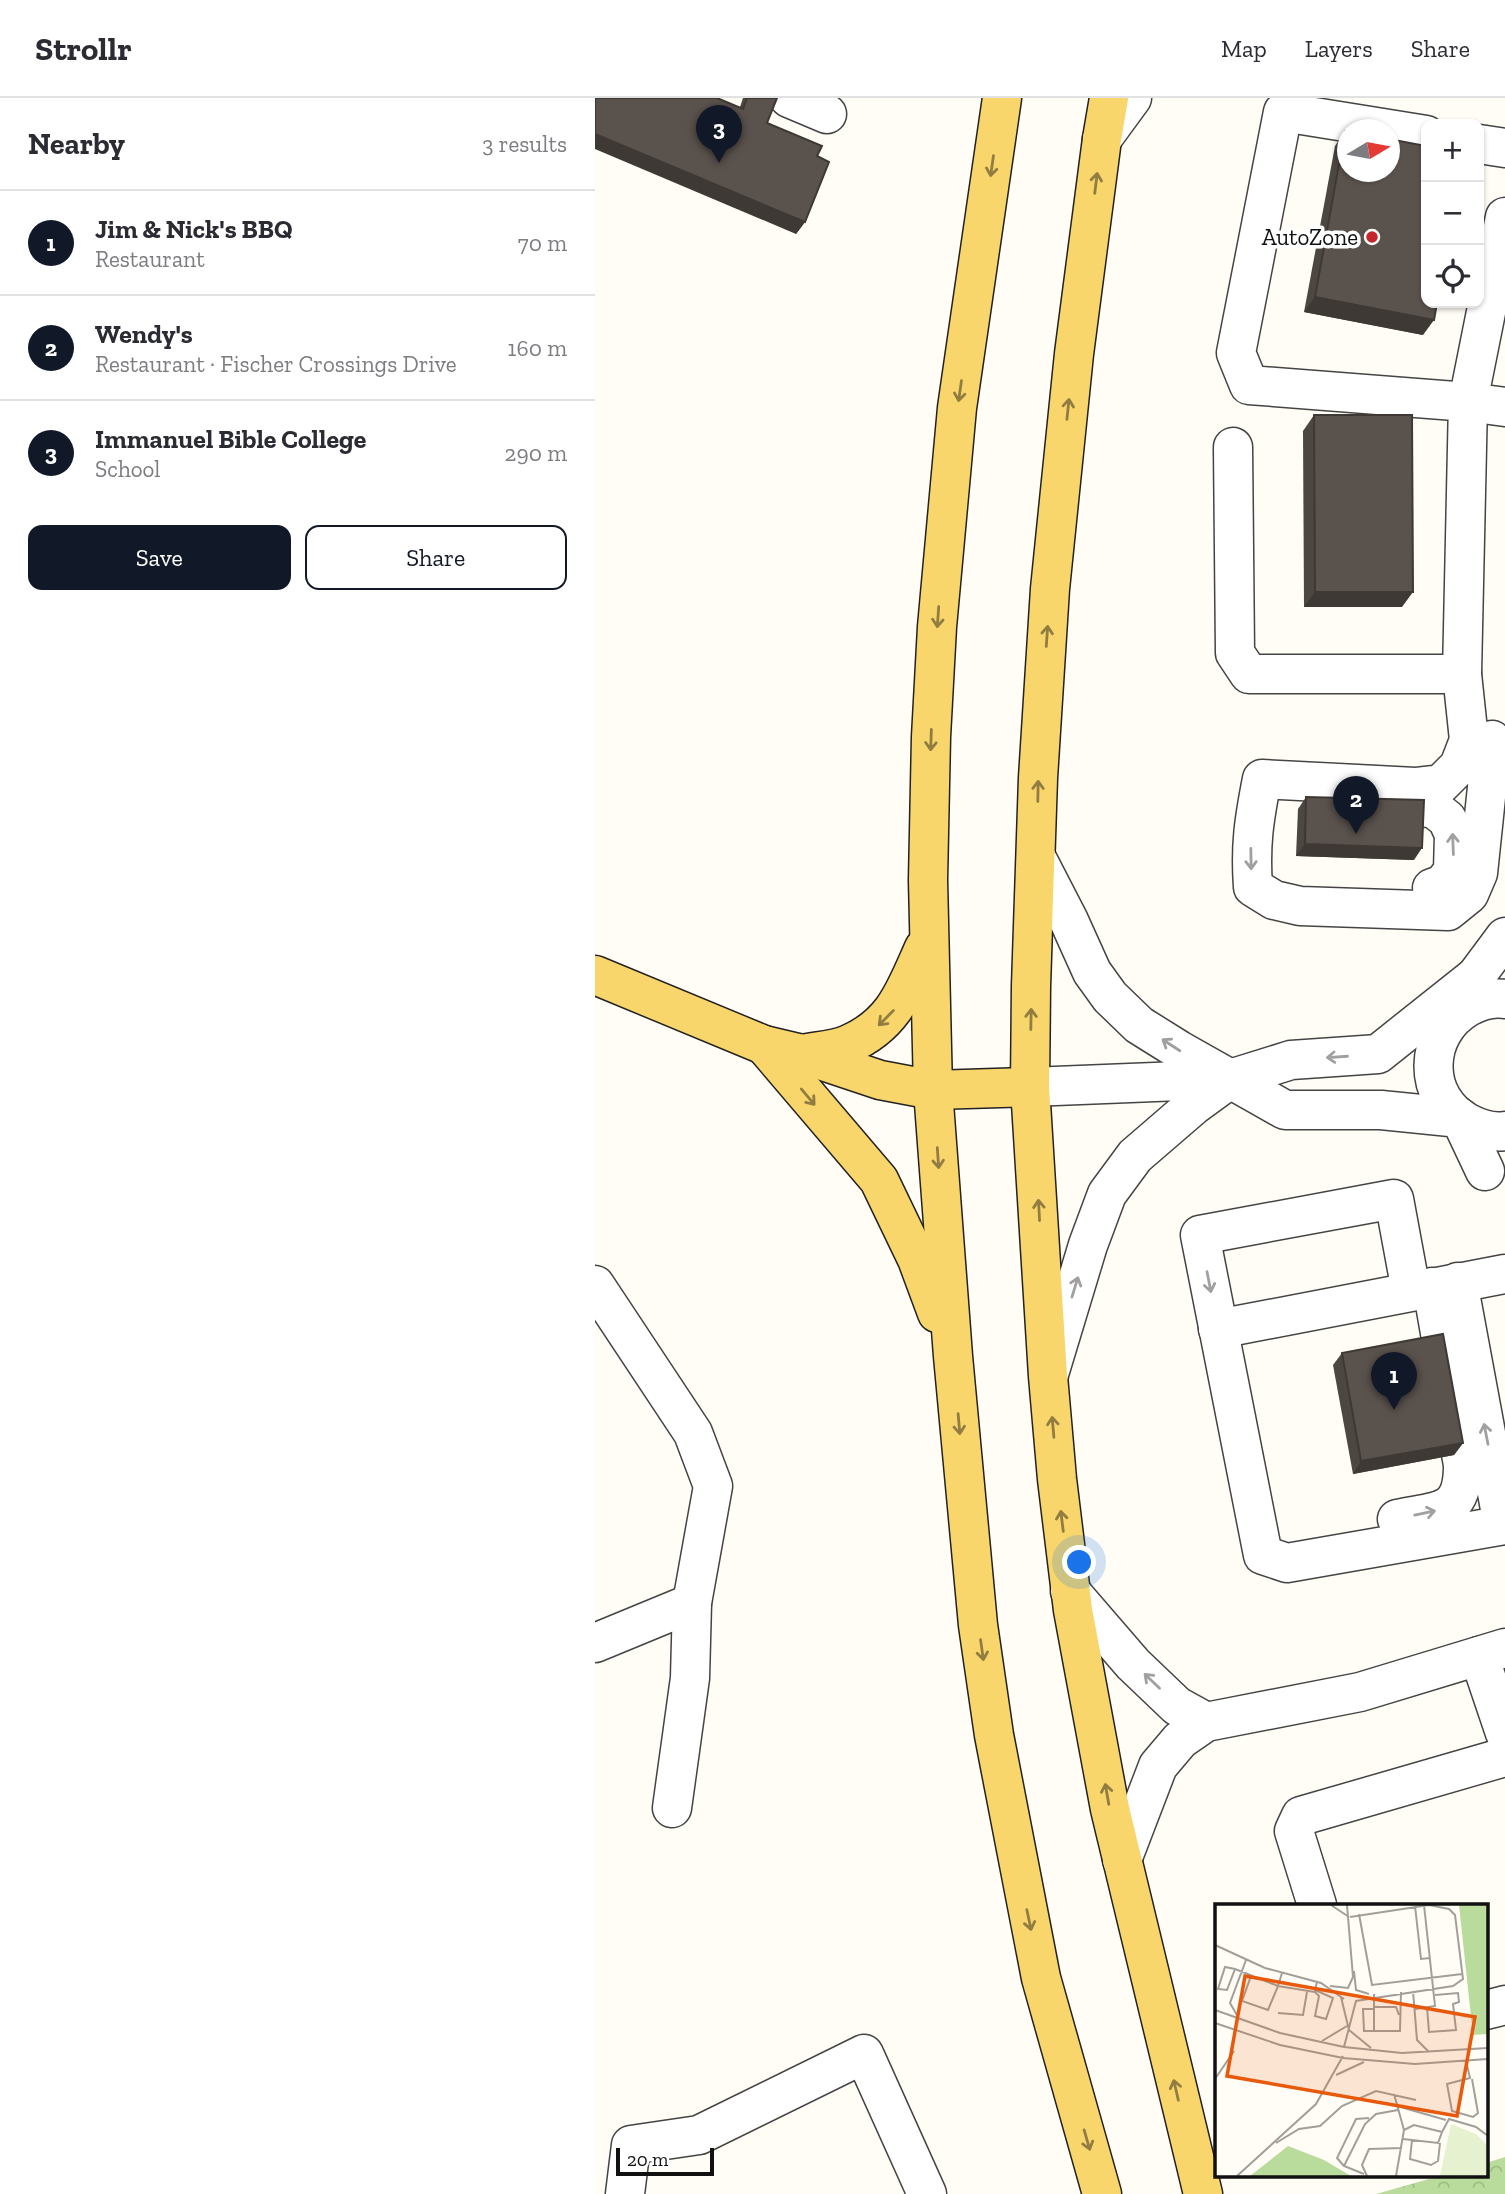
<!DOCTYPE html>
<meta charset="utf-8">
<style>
:root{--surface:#fff;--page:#f7f7f7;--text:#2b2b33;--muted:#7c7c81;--line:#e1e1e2;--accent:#111827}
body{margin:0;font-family:"Zilla Slab",serif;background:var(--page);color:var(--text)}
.controls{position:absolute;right:21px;top:21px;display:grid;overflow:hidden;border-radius:14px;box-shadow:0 2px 5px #0004}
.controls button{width:63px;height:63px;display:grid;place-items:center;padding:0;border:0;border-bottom:2px solid var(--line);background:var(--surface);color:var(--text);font:35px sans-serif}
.compass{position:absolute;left:742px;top:21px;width:63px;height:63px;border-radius:50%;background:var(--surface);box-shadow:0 2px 5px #0004;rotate:80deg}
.scale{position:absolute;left:21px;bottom:18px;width:98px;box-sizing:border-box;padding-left:7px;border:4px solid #111;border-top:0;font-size:19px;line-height:24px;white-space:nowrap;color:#111;-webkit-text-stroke:5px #fff;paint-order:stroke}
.you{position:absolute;left:485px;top:1465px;width:24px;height:24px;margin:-18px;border:5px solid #fff;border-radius:50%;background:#1a73e8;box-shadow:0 0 0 10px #1a73e833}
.badge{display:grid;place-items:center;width:46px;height:46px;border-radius:50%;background:var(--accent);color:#fff;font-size:23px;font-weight:700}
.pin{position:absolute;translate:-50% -58px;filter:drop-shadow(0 2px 4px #0008)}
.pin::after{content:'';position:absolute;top:37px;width:24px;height:21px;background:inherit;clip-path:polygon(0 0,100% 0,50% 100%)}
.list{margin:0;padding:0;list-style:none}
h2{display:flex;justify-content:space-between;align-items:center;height:91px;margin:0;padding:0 28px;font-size:30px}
h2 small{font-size:23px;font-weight:400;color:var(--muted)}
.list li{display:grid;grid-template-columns:46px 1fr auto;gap:21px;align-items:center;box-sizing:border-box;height:105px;padding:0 28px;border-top:2px solid var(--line)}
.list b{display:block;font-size:26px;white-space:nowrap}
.list p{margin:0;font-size:23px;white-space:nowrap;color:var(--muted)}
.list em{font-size:23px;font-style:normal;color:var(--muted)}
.actions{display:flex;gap:14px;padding:21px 28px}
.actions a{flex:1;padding:16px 0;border:2px solid var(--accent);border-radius:14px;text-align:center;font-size:24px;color:var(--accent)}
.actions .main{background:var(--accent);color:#fff}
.icon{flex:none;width:38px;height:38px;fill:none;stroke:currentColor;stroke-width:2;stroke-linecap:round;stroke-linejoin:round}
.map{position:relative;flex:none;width:910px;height:2096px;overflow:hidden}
header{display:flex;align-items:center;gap:42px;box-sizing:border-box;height:98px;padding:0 35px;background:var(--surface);border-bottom:2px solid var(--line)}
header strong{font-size:33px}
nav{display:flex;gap:38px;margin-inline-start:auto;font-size:24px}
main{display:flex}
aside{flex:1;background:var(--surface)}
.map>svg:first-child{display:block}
.forest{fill:url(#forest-crowns)}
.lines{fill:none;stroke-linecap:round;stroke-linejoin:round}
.minor-casing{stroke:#444;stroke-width:41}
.major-casing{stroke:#222;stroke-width:41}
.minor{stroke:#fff;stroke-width:38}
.major{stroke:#f9d66b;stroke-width:38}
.wall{fill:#4d4742}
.shaded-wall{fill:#3f3936}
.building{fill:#5a524d;stroke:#3f3936;stroke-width:2}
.oneway{stroke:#917d42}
.oneway2{stroke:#a0a0a0}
.poi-dot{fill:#c4262e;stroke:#fff;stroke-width:2.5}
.labels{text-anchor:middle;stroke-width:7;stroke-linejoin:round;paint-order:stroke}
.poi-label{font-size:23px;fill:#111;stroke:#fff;text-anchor:end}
.inset-road{fill:none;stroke:#a09f9a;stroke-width:2}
.view{fill:#e8590c;fill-opacity:0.15;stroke:#e8590c;stroke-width:3.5}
.inset-edge{fill:none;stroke:#111;stroke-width:3.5}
</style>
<header>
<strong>Strollr</strong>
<nav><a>Map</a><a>Layers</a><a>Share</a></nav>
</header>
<main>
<aside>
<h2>Nearby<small>3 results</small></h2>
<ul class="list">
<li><span class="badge">1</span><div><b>Jim &amp; Nick's BBQ</b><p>Restaurant</p></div><em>70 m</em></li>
<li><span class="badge">2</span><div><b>Wendy's</b><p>Restaurant · Fischer Crossings Drive</p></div><em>160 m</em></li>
<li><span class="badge">3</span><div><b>Immanuel Bible College</b><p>School</p></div><em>290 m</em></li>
</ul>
<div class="actions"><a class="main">Save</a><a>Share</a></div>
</aside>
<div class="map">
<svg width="910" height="2096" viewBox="0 0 910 2096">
<defs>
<pattern id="forest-crowns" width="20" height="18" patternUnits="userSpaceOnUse" patternTransform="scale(1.75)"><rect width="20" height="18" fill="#b9dc9c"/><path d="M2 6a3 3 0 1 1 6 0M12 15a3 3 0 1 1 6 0" fill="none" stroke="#9ebc85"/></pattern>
</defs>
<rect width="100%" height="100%" fill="#fffdf5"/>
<!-- forest -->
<polygon class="forest" points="910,2059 910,2096 781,2096 848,2077 891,2077 891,2065"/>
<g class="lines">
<defs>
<g id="minor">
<polyline points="194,0 232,16"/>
<path d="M 831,37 L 688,14 L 641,255 L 654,287 L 873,304 L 867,576 L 874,642 L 864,668 L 846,686 L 820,689 L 667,681 C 659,722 655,747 658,789 L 679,802 L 705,808 L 853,813 L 874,796 L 883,775 L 897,642"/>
<polyline points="507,41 537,0"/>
<polyline points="884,46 910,50"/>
<polyline points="910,119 873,304 910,309"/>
<polyline points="638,349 640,555 654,576 867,576"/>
<polyline points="791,708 838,710 852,721 859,736 858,773 848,786 837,790"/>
<polyline points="441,759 474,823 497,874 515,899 544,927 584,952 690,1012 786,1012 865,1020 890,1073"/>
<polyline points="869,901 881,878 910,839"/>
<path d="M 910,901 C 898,899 884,903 873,909 C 828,935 826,1000 873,1025 C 885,1031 897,1035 910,1033"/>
<polyline points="435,989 635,981"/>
<polyline points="863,1184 908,1427"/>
<polyline points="0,1187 98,1335 118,1388 97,1505 95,1580 77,1710"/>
<polyline points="816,1193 799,1101 605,1137 668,1457 692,1465 910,1427"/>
<polyline points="623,1231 910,1176"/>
<polyline points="454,1276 493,1147 512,1096 540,1058 598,1008 635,981 696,962 783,956 881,878"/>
<path d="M 802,1421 C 843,1412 868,1418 868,1367 L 837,1189"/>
<polyline points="475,1493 538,1566 582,1608 611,1624"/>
<polyline points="0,1545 97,1505"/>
<polyline points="884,1558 910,1635"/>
<polyline points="527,1762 563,1668 585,1642 611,1624 765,1594 910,1550"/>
<polyline points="722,1807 699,1733 706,1718 910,1659"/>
<polyline points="891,1912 910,1907"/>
<polyline points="30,2096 36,2047 104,2037 269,1956 332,2096"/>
</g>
<g id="major">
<polyline points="407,0 362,310 342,529 336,639 333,782 338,992 358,1258 383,1527 399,1637 446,1880 507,2096"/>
<polyline points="514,0 507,41 479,256 455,491 443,680 436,888 435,989 453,1278 462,1381 478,1512 515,1711 608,2096"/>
<polyline points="0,877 169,947 207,956 285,982 338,992 435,989"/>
<polyline points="169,947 284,1082 322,1161 342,1215"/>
<path d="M 207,956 C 222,953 241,952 254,946 C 300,926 310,892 329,850"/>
</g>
</defs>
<!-- minor casing -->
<use href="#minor" class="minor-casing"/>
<!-- major casing -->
<use href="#major" class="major-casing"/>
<!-- minor -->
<use href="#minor" class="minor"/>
<!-- major -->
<use href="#major" class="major"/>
</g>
<!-- wall -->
<g class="wall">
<polygon points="148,0 182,0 172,25 222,58 210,124 201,136 145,9"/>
<polygon points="750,33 828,237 709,214 740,48"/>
<polygon points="719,317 807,509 709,509 708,333"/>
<polygon points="711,699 819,762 701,758 703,711"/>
<polygon points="747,1255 868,1345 859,1357 758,1376 738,1267"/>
</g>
<!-- shaded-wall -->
<g class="shaded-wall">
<polygon points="0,36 210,124 201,136 0,51"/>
<polygon points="720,199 839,222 828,237 709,214"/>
<polygon points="720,494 818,494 807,509 709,509"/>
<polygon points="710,746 827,750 819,762 701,758"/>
<polygon points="868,1345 859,1357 758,1376 766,1363"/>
</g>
<!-- building -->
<g class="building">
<polygon points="0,0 122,0 148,11 152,0 182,0 172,25 227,48 222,58 234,64 210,124 0,36"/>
<polygon points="750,33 752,33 752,74 794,74 794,41 831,48 831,205 842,205 839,222 720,199"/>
<polygon points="719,317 817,317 818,494 720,494"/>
<polygon points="711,699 829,702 827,750 710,746"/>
<polygon points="848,1236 868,1345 766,1363 747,1255"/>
</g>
<!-- one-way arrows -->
<defs><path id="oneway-shaft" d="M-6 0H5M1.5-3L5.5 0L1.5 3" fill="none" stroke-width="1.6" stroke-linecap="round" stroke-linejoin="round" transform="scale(1.75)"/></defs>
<g class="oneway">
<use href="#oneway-shaft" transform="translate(397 68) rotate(98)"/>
<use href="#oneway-shaft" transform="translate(501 85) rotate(-83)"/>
<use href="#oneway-shaft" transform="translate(365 293) rotate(98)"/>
<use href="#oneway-shaft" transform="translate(473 311) rotate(-84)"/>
<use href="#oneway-shaft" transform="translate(343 519) rotate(94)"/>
<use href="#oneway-shaft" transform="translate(452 538) rotate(-86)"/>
<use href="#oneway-shaft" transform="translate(336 642) rotate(92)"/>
<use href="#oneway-shaft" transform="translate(443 693) rotate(-89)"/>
<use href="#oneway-shaft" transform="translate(291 920) rotate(135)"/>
<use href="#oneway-shaft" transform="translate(436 921) rotate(-89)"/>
<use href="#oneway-shaft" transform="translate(213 999) rotate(50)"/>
<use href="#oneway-shaft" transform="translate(343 1060) rotate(86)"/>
<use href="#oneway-shaft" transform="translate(444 1112) rotate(-93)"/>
<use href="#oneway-shaft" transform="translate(364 1326) rotate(85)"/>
<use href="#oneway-shaft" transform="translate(458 1329) rotate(-95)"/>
<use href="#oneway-shaft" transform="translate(467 1423) rotate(-97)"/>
<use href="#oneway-shaft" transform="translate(387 1552) rotate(82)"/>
<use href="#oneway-shaft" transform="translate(512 1696) rotate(-100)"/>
<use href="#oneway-shaft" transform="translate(434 1822) rotate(78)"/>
<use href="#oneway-shaft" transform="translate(581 1992) rotate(-103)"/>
<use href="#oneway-shaft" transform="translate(492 2042) rotate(74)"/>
</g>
<g class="oneway2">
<use href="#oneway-shaft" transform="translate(858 746) rotate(-92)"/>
<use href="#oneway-shaft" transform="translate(656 761) rotate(89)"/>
<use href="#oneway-shaft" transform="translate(576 947) rotate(-147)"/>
<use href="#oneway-shaft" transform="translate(742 959) rotate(176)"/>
<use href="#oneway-shaft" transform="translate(614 1184) rotate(79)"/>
<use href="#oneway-shaft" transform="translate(480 1189) rotate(-73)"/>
<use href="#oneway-shaft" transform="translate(891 1336) rotate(-101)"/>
<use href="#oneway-shaft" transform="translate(830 1415) rotate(-12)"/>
<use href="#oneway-shaft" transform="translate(557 1583) rotate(-136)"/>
</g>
<!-- markers -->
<circle class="poi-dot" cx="777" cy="139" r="7"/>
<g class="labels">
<!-- poi labels -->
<g class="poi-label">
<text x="763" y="147">AutoZone</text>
</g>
</g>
<!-- overview -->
<g transform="translate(620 1806)">
<rect width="273" height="273" fill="#fffdf5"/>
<path d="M 244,1 L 273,1 L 273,130 L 258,131 ZM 73,242 L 109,256 L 136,272 L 35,272 Z" fill="#b9dc9c"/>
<path d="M 236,220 L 261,230 L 273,242 L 273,272 L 225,272 Z" fill="#e6f2cf"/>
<path class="inset-road" d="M 116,1 L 134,13M 200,2 L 206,55 L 215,54M 144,10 L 157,81 L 247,70M 0,41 L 50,64 L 106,79 L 129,95M 20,65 L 12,86 L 3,85 L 10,63 L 20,65 L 63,82 L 67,69M 139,67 L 141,86 L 154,90M 36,72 L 27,97 L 53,106 L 63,82 L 100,88M 115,82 L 133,84 L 138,73 L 132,1M 100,86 L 118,94 L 111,115 L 100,112 L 104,92 L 100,88 L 100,86 L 102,78M 198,87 L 202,136 L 213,147M 159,90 L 159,127M 126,93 L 134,126 L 156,144M 159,103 L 181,103 L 184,111M 212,103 L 214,128 L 241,126 L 238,100 L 244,98 L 243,89 L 220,91M 159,105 L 148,105 L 149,127 L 185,127 L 186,88M 200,105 L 220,102 L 209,1M 0,106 L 65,129 L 129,143 L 187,149 L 273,144M 63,109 L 88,111 L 92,88M 23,113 L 15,99 L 31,56M 0,119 L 65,141 L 128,154 L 200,160 L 273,155M 107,137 L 132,122M 129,143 L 141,97 L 238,82 L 248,75 L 240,11 L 234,5 L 214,1 L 135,13M 251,157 L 255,174 L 232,180 L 237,207 L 258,213 L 263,209 L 257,175M 121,171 L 149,158M 0,175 L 19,147M 179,190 L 189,226 L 181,272M 182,202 L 231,216M 227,228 L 234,215 L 261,223 L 273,232M 188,235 L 223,239 L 227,228 L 199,221 L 189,226M 197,236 L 195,255 L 216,261 L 223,257 L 225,239M 61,239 L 84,225 L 105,222 L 127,202 L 161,187 L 201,196M 129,262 L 122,254 L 141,215 L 154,214M 149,270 L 129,262 L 150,220 L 161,210 L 183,206M 22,272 L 101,200 L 128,152M 152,272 L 147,261 L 154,245 L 187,244"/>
<path class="view" d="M 30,72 L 260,113 L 242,212 L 12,172 Z"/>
<rect width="273" height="273" class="inset-edge"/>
</g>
</svg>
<div class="controls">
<button>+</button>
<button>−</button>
<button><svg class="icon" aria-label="locate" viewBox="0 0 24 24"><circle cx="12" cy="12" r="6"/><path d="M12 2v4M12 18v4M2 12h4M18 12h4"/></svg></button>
</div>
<svg class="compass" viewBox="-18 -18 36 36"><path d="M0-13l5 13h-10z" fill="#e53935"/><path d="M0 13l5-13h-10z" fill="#7c7c81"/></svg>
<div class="scale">20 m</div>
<div class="you"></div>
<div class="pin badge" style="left:799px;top:1312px">1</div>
<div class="pin badge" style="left:761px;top:736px">2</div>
<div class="pin badge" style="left:124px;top:65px">3</div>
</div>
</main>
